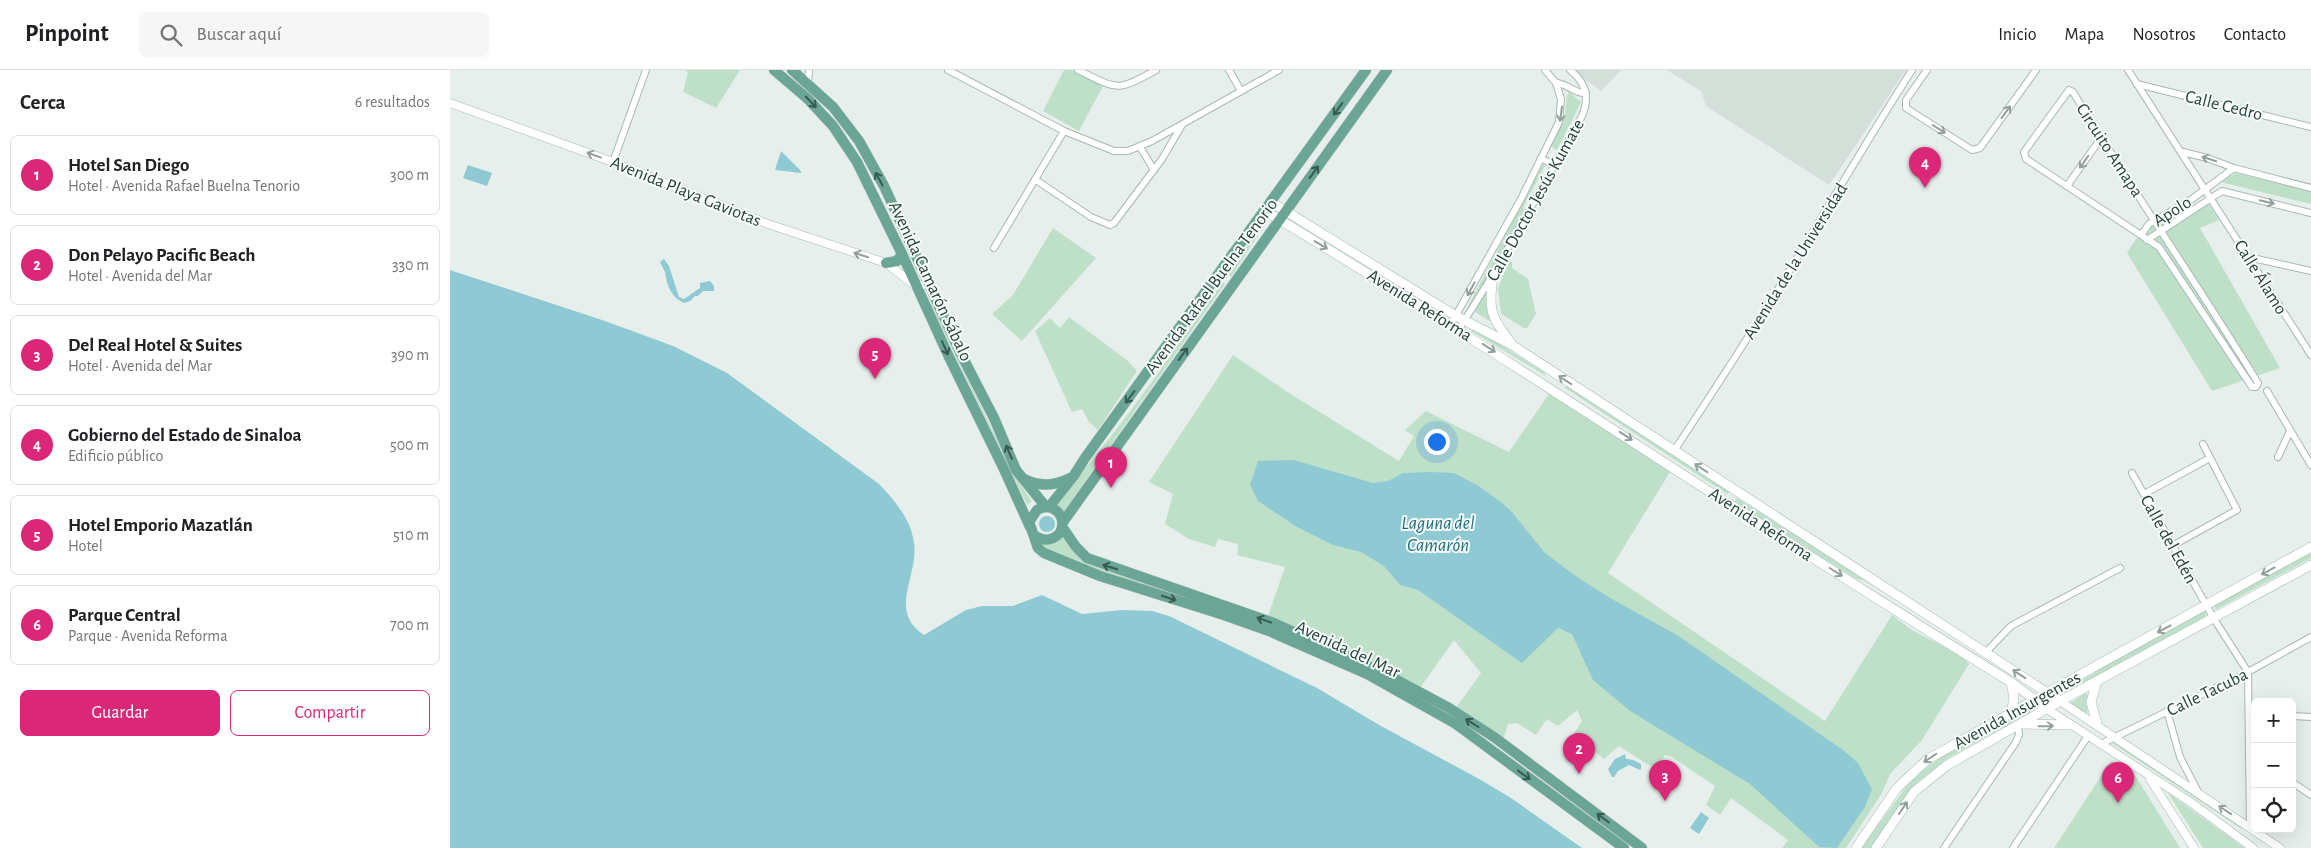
<!DOCTYPE html>
<html lang="es">
<meta charset="utf-8">
<style>
:root{--surface:#fff;--page:#f6f6f6;--text:#202124;--muted:#757577;--line:#e0e0e0;--accent:#db2777}
body{margin:0;font-family:"Alegreya Sans",sans-serif;background:var(--page);color:var(--text)}
.controls{position:absolute;right:15px;bottom:15px;display:grid;overflow:hidden;border-radius:8px;box-shadow:0 5px 20px #0002}
.controls button{width:45px;height:45px;display:grid;place-items:center;padding:0;border:0;border-bottom:1px solid var(--line);background:var(--surface);color:var(--text);font:25px sans-serif}
.you{position:absolute;left:986px;top:371px;width:18px;height:18px;margin:-12px;border:4px solid #fff;border-radius:50%;background:#1a73e8;box-shadow:0 0 0 8px #1a73e833}
.badge{display:grid;place-items:center;width:32px;height:32px;border-radius:50%;background:var(--accent);color:#fff;font-size:16px;font-weight:700}
.pin{position:absolute;translate:-50% -41px;filter:drop-shadow(0 1px 2px #0008)}
.pin::after{content:'';position:absolute;top:26px;width:18px;height:15px;background:inherit;clip-path:polygon(0 0,100% 0,50% 100%)}
.list{margin:0;padding:0;list-style:none}
h2{display:flex;justify-content:space-between;align-items:center;height:65px;margin:0;padding:0 20px;font-size:21px}
h2 small{font-size:16px;font-weight:400;color:var(--muted)}
.list li{display:grid;grid-template-columns:32px 1fr auto;gap:15px;align-items:center;box-sizing:border-box;height:80px;margin:0 10px 10px;padding:0 10px;border:1px solid var(--line);border-radius:8px}
.list b{display:block;font-size:19px;white-space:nowrap}
.list p{margin:0;font-size:16px;white-space:nowrap;color:var(--muted)}
.list em{font-size:16px;font-style:normal;color:var(--muted)}
.actions{display:flex;gap:10px;padding:15px 20px}
.actions a{flex:1;padding:11px 0;border:1px solid var(--accent);border-radius:8px;text-align:center;font-size:18px;color:var(--accent)}
.actions .main{background:var(--accent);color:#fff}
.icon{flex:none;width:28px;height:28px;fill:none;stroke:currentColor;stroke-width:2;stroke-linecap:round;stroke-linejoin:round}
.map{position:relative;flex:none;width:1861px;height:778px;overflow:hidden}
header{display:flex;align-items:center;gap:30px;box-sizing:border-box;height:70px;padding:0 25px;background:var(--surface);border-bottom:1px solid var(--line)}
header strong{font-size:24px}
nav{display:flex;gap:28px;margin-inline-start:auto;font-size:18px}
.search{width:350px;height:45px;background:var(--page);display:flex;align-items:center;gap:12px;box-sizing:border-box;padding:0 18px;border-radius:8px;color:var(--muted);font-size:19px}
main{display:flex}
aside{flex:1;background:var(--surface)}
.map>svg:first-child{display:block}
.built{fill:#d4dfda}
.green{fill:#bfe0c8}
.water{fill:#8ec9d4}
.lines{fill:none;stroke-linecap:round;stroke-linejoin:round}
.minor-casing{stroke:#a8b8b2;stroke-width:8}
.tertiary-casing{stroke:#a8b8b2;stroke-width:9}
.secondary-casing{stroke:#a4bbb3;stroke-width:10}
.primary-casing{stroke:#c2cac8;stroke-width:11}
.minor{stroke:#fff;stroke-width:6}
.tertiary{stroke:#fff;stroke-width:8}
.secondary{stroke:#fff;stroke-width:9}
.primary{stroke:#6aa596;stroke-width:10}
.oneway{stroke:#365b51}
.oneway2{stroke:#92a09c}
.labels{text-anchor:middle;stroke-width:4;stroke-linejoin:round;paint-order:stroke}
.street-label{font-size:18px;fill:#24423a;stroke:#f7fbf9}
.water-label{font-size:19px;font-style:italic;fill:#1c6f80;stroke:#f7fbf9}
</style>
<header>
<strong>Pinpoint</strong>
<div class="search"><svg class="icon" aria-label="search" viewBox="0 0 24 24"><circle cx="10" cy="10" r="6"/><path d="M15 15l6 6"/></svg>Buscar aquí</div>
<nav><a>Inicio</a><a>Mapa</a><a>Nosotros</a><a>Contacto</a></nav>
</header>
<main>
<aside>
<h2>Cerca<small>6 resultados</small></h2>
<ul class="list">
<li><span class="badge">1</span><div><b>Hotel San Diego</b><p>Hotel · Avenida Rafael Buelna Tenorio</p></div><em>300 m</em></li>
<li><span class="badge">2</span><div><b>Don Pelayo Pacific Beach</b><p>Hotel · Avenida del Mar</p></div><em>330 m</em></li>
<li><span class="badge">3</span><div><b>Del Real Hotel &amp; Suites</b><p>Hotel · Avenida del Mar</p></div><em>390 m</em></li>
<li><span class="badge">4</span><div><b>Gobierno del Estado de Sinaloa</b><p>Edificio público</p></div><em>500 m</em></li>
<li><span class="badge">5</span><div><b>Hotel Emporio Mazatlán</b><p>Hotel</p></div><em>510 m</em></li>
<li><span class="badge">6</span><div><b>Parque Central</b><p>Parque · Avenida Reforma</p></div><em>700 m</em></li>
</ul>
<div class="actions"><a class="main">Guardar</a><a>Compartir</a></div>
</aside>
<div class="map">
<svg width="1861" height="778" viewBox="0 0 1861 778">
<rect width="100%" height="100%" fill="#e6efeb"/>
<!-- built -->
<g class="built">
<polygon points="1122,0 1171,0 1151,21"/>
<polygon points="1217,0 1456,0 1379,115 1256,36 1251,21"/>
</g>
<!-- green -->
<g class="green">
<polygon points="235,0 290,0 266,38 233,22 238,2"/>
<polygon points="614,0 622,0 653,16 629,61 593,41"/>
<polygon points="1119,22 1131,32 1107,80 1103,78 1101,73 1115,44 1117,26"/>
<polygon points="1093,94 1095,96 1074,136 1074,145 1021,237 1017,238"/>
<polygon points="1786,103 1861,121 1861,134 1771,112"/>
<path d="M 1758,133 L 1769,150 L 1750,158 L 1830,298 L 1762,321 L 1677,183 C 1694,156 1700,154 1730,147 C 1739,145 1749,137 1758,133 Z"/>
<polygon points="835,145 994,243 835,147"/>
<polygon points="816,149 817,152 781,207 778,204"/>
<polygon points="603,158 646,188 572,271 542,244 563,225"/>
<polygon points="1059,191 1062,192 1062,198 1078,209 1086,244 1077,258 1074,258 1051,244 1048,218"/>
<path d="M 773,212 L 775,214 L 631,417 L 613,444 L 602,436 C 666,367 718,288 773,212 Z"/>
<polygon points="1037,219 1040,242 1045,254 1025,242"/>
<polygon points="480,233 483,233 563,404 582,431 577,435"/>
<polygon points="619,247 678,291 687,301 648,360 639,352 632,339 622,342 585,261 600,248 610,258"/>
<polygon points="1024,258 1094,302 1096,306 1021,261"/>
<polygon points="783,285 839,323 949,391 964,366 955,360 976,341 1059,382 1099,324 1220,402 1158,503 1375,651 1442,545 1462,560 1512,586 1519,594 1472,670 1440,704 1432,723 1396,778 1332,778 1338,770 1281,728 1270,745 1256,735 1265,716 1222,687 1215,685 1205,699 1169,676 1154,689 1123,665 1132,651 1127,640 1108,656 1097,649 1086,665 1067,653 1058,654 1053,670 1005,639 1031,603 1004,570 970,618 818,546 835,497 787,485 788,474 768,469 765,477 739,469 715,454 723,424 699,412"/>
<polygon points="1117,314 1281,421 1277,424 1115,318"/>
<polygon points="1287,428 1443,526 1443,528 1413,510 1407,509 1284,432"/>
<path d="M 614,468 L 628,485 L 705,515 L 708,519 C 666,508 627,496 589,475 Z"/>
<polygon points="1861,480 1861,488 1765,540 1765,534"/>
<polygon points="1755,541 1756,546 1754,548 1612,626 1613,621 1647,602 1649,597"/>
<polygon points="1635,623 1639,625 1637,644 1620,633"/>
<polygon points="1588,631 1593,635 1498,688 1468,712 1422,778 1411,778 1462,709 1492,686"/>
<polygon points="1664,670 1793,757 1790,758 1662,673"/>
<polygon points="1661,691 1683,702 1730,778 1604,778"/>
<polygon points="1718,723 1795,778 1753,778"/>
</g>
<!-- water -->
<g class="water">
<polygon points="331,81 351,101 351,103 325,100"/>
<polygon points="18,95 42,103 37,116 13,108"/>
<path d="M 214,189 L 219,196 L 229,227 L 234,229 L 250,218 L 250,213 L 260,211 L 264,216 L 264,221 L 253,221 L 248,226 L 245,226 L 240,231 L 234,233 C 221,227 217,216 215,202 L 210,192 Z"/>
<path d="M 0,200 L 155,251 L 223,276 L 277,303 L 429,414 C 445,431 461,449 464,473 C 469,506 437,541 474,565 L 516,540 L 532,536 L 563,536 L 592,525 L 632,544 L 673,540 L 702,541 L 719,546 L 867,618 L 931,656 L 1031,710 L 1061,728 L 1132,778 L 0,778 Z"/>
<polygon points="844,390 923,413 938,411 953,403 981,402 1004,403 1027,415 1051,432 1062,442 1095,483 1127,507 1160,528 1227,565 1393,680 1408,693 1422,719 1415,737 1387,778 1369,777 1300,714 1180,641 1143,610 1122,564 1108,558 1072,593 968,520 950,515 934,496 911,482 883,475 847,457 808,431 800,415 808,391"/>
<circle cx="597" cy="454" r="8"/>
<polygon points="1175,684 1176,689 1183,690 1191,694 1191,699 1190,700 1179,695 1168,701 1164,707 1162,707 1158,699 1165,689"/>
<polygon points="1251,742 1259,748 1249,764 1240,758"/>
</g>
<g class="lines">
<defs>
<g id="minor">
<polyline points="498,0 614,61 664,81 678,81 702,71 829,0"/>
<path d="M 628,0 C 669,20 666,22 706,0"/>
<polyline points="779,0 791,21"/>
<polyline points="1477,0 1456,30 1456,38 1522,80 1530,78 1586,0"/>
<polyline points="1678,0 1861,285"/>
<path d="M 1106,13 C 1117,13 1124,24 1136,23"/>
<polyline points="1687,14 1861,57"/>
<polyline points="358,15 359,0"/>
<path d="M 1619,20 L 1623,22 C 1682,120 1748,215 1808,313 L 1806,317 L 1802,317 L 1709,177 L 1576,89 L 1574,82 Z"/>
<polyline points="690,77 704,100"/>
<polyline points="1733,82 1757,88 1784,98 1861,118"/>
<polyline points="1091,88 1105,96"/>
<polyline points="163,92 196,0"/>
<polyline points="586,110 641,147 660,155 664,153 712,89 732,55"/>
<polyline points="1617,116 1651,68"/>
<polyline points="1691,165 1699,154 1742,129 1784,98"/>
<polyline points="1697,170 1772,121 1861,143"/>
<polyline points="544,178 614,61"/>
<polyline points="1798,187 1861,201"/>
<polyline points="1001,254 1071,129 1109,52 1111,29 1106,13 1095,0"/>
<path d="M 1009,259 L 1043,205 L 1132,46 C 1140,27 1136,13 1120,0"/>
<polyline points="1817,321 1861,395"/>
<path d="M 1224,381 C 1255,334 1286,287 1315,240 C 1365,161 1411,79 1462,0"/>
<polyline points="1828,387 1840,361"/>
<polyline points="1682,403 1764,549 1798,602 1800,757"/>
<polyline points="1694,424 1760,388"/>
<polyline points="1722,476 1787,440 1753,374"/>
<polyline points="1536,582 1561,556 1670,498"/>
<polyline points="1717,641 1730,687 1747,720"/>
<polyline points="1842,646 1861,647"/>
<polyline points="1651,674 1798,602 1861,567"/>
<polyline points="1842,712 1861,725"/>
<polyline points="1494,778 1566,672 1569,665 1568,656"/>
<polyline points="1563,778 1638,666"/>
</g>
<g id="tertiary">
<polyline points="0,33 163,92 318,154 436,193 467,217 479,213"/>
<polyline points="1610,631 1830,778"/>
<polyline points="1597,639 1739,731 1803,778"/>
<polyline points="1700,709 1744,778"/>
</g>
<g id="secondary">
<polyline points="821,132 1006,246 1062,275 1610,631"/>
<path d="M 815,141 C 1067,292 1310,459 1561,612 L 1597,639"/>
<path d="M 1043,205 C 1039,239 1039,245 1061,273"/>
<polyline points="1561,645 1564,627 1561,612"/>
<polyline points="1571,654 1621,655"/>
<polyline points="1647,654 1641,632 1647,611"/>
<polyline points="1406,778 1447,718 1478,689 1861,477"/>
<polyline points="1426,778 1464,722 1496,696 1610,631 1861,495"/>
</g>
<g id="primary">
<polyline points="324,0 358,29 383,56 407,92 452,184 499,287 553,397 580,457"/>
<polyline points="342,0 383,37 409,71 434,116 511,284 544,348 566,400 596,437"/>
<polyline points="436,193 447,191 452,184"/>
<path d="M 574,409 C 590,417 605,416 620,408"/>
<polyline points="599,437 623,407 635,388 916,0"/>
<polyline points="613,452 937,0"/>
<polyline points="613,458 626,477 637,488 824,553 930,601 999,638 1044,667 1192,778"/>
<path d="M 584,465 C 594,472 602,471 610,463 C 618,446 603,431 587,440 L 579,452 L 588,478 L 594,483 L 650,506 L 774,545 L 819,561 L 917,604 L 1006,654 L 1174,778"/>
</g>
</defs>
<!-- minor casing -->
<use href="#minor" class="minor-casing"/>
<!-- tertiary casing -->
<use href="#tertiary" class="tertiary-casing"/>
<!-- secondary casing -->
<use href="#secondary" class="secondary-casing"/>
<!-- primary casing -->
<use href="#primary" class="primary-casing"/>
<!-- minor -->
<use href="#minor" class="minor"/>
<!-- tertiary -->
<use href="#tertiary" class="tertiary"/>
<!-- secondary -->
<use href="#secondary" class="secondary"/>
<!-- primary -->
<use href="#primary" class="primary"/>
</g>
<!-- one-way arrows -->
<defs><path id="oneway-shaft" d="M-6 0H5M1.5-3L5.5 0L1.5 3" fill="none" stroke-width="1.6" stroke-linecap="round" stroke-linejoin="round" transform="scale(1.25)"/></defs>
<g class="oneway">
<use href="#oneway-shaft" transform="translate(361 32) rotate(46)"/>
<use href="#oneway-shaft" transform="translate(888 39) rotate(126)"/>
<use href="#oneway-shaft" transform="translate(864 102) rotate(-54)"/>
<use href="#oneway-shaft" transform="translate(429 109) rotate(-119)"/>
<use href="#oneway-shaft" transform="translate(495 278) rotate(66)"/>
<use href="#oneway-shaft" transform="translate(733 284) rotate(-54)"/>
<use href="#oneway-shaft" transform="translate(680 327) rotate(127)"/>
<use href="#oneway-shaft" transform="translate(559 382) rotate(-113)"/>
<use href="#oneway-shaft" transform="translate(660 497) rotate(-163)"/>
<use href="#oneway-shaft" transform="translate(719 528) rotate(18)"/>
<use href="#oneway-shaft" transform="translate(814 550) rotate(-160)"/>
<use href="#oneway-shaft" transform="translate(1022 653) rotate(-148)"/>
<use href="#oneway-shaft" transform="translate(1074 705) rotate(36)"/>
<use href="#oneway-shaft" transform="translate(1153 748) rotate(-143)"/>
</g>
<g class="oneway2">
<use href="#oneway-shaft" transform="translate(1556 42) rotate(-54)"/>
<use href="#oneway-shaft" transform="translate(1111 44) rotate(98)"/>
<use href="#oneway-shaft" transform="translate(1489 59) rotate(32)"/>
<use href="#oneway-shaft" transform="translate(144 85) rotate(-160)"/>
<use href="#oneway-shaft" transform="translate(1759 89) rotate(-162)"/>
<use href="#oneway-shaft" transform="translate(1634 92) rotate(125)"/>
<use href="#oneway-shaft" transform="translate(1817 132) rotate(14)"/>
<use href="#oneway-shaft" transform="translate(871 175) rotate(31)"/>
<use href="#oneway-shaft" transform="translate(411 185) rotate(-162)"/>
<use href="#oneway-shaft" transform="translate(1021 219) rotate(119)"/>
<use href="#oneway-shaft" transform="translate(1039 278) rotate(33)"/>
<use href="#oneway-shaft" transform="translate(1115 310) rotate(-147)"/>
<use href="#oneway-shaft" transform="translate(1176 366) rotate(33)"/>
<use href="#oneway-shaft" transform="translate(1251 398) rotate(-147)"/>
<use href="#oneway-shaft" transform="translate(1818 501) rotate(151)"/>
<use href="#oneway-shaft" transform="translate(1386 502) rotate(32)"/>
<use href="#oneway-shaft" transform="translate(1714 559) rotate(152)"/>
<use href="#oneway-shaft" transform="translate(1569 604) rotate(-147)"/>
<use href="#oneway-shaft" transform="translate(1596 656) rotate(-1)"/>
<use href="#oneway-shaft" transform="translate(1480 688) rotate(146)"/>
<use href="#oneway-shaft" transform="translate(1453 738) rotate(-56)"/>
<use href="#oneway-shaft" transform="translate(1775 740) rotate(-146)"/>
</g>
<g class="labels">
<!-- street labels -->
<g class="street-label">
<text transform="translate(1774 35) rotate(14)" y="6">Calle Cedro</text>
<text transform="translate(1660 80) rotate(57)" y="6">Circuito Amapa</text>
<text transform="translate(236 121) rotate(22)" y="6">Avenida Playa Gaviotas</text>
<text transform="translate(1085 130) rotate(-61)" y="6">Calle Doctor Jesús Kumate</text>
<text transform="translate(1722 141) rotate(-32)" y="6">Apolo</text>
<text transform="translate(1345 191) rotate(-58)" y="6">Avenida de la Universidad</text>
<text transform="translate(1811 207) rotate(58)" y="6">Calle Álamo</text>
<text transform="translate(481 211) rotate(65)" y="6">Avenida Camarón Sábalo</text>
<text transform="translate(761 216) rotate(-54)" y="6">Avenida Rafael Buelna Tenorio</text>
<text transform="translate(970 235) rotate(32)" y="6">Avenida Reforma</text>
<text transform="translate(1311 454) rotate(33)" y="6">Avenida Reforma</text>
<text transform="translate(1719 469) rotate(61)" y="6">Calle del Edén</text>
<text transform="translate(898 579) rotate(25)" y="6">Avenida del Mar</text>
<text transform="translate(1757 622) rotate(-26)" y="6">Calle Tacuba</text>
<text transform="translate(1567 640) rotate(-29)" y="6">Avenida Insurgentes</text>
</g>
<!-- water labels -->
<g class="water-label">
<text x="988" y="459">Laguna del<tspan x="988" dy="22">Camarón</tspan></text>
</g>
</g>
</svg>
<div class="controls">
<button>+</button>
<button>−</button>
<button><svg class="icon" aria-label="locate" viewBox="0 0 24 24"><circle cx="12" cy="12" r="6"/><path d="M12 2v4M12 18v4M2 12h4M18 12h4"/></svg></button>
</div>
<div class="you"></div>
<div class="pin badge" style="left:661px;top:418px">1</div>
<div class="pin badge" style="left:1129px;top:704px">2</div>
<div class="pin badge" style="left:1215px;top:731px">3</div>
<div class="pin badge" style="left:1475px;top:118px">4</div>
<div class="pin badge" style="left:425px;top:309px">5</div>
<div class="pin badge" style="left:1668px;top:733px">6</div>
</div>
</main>
